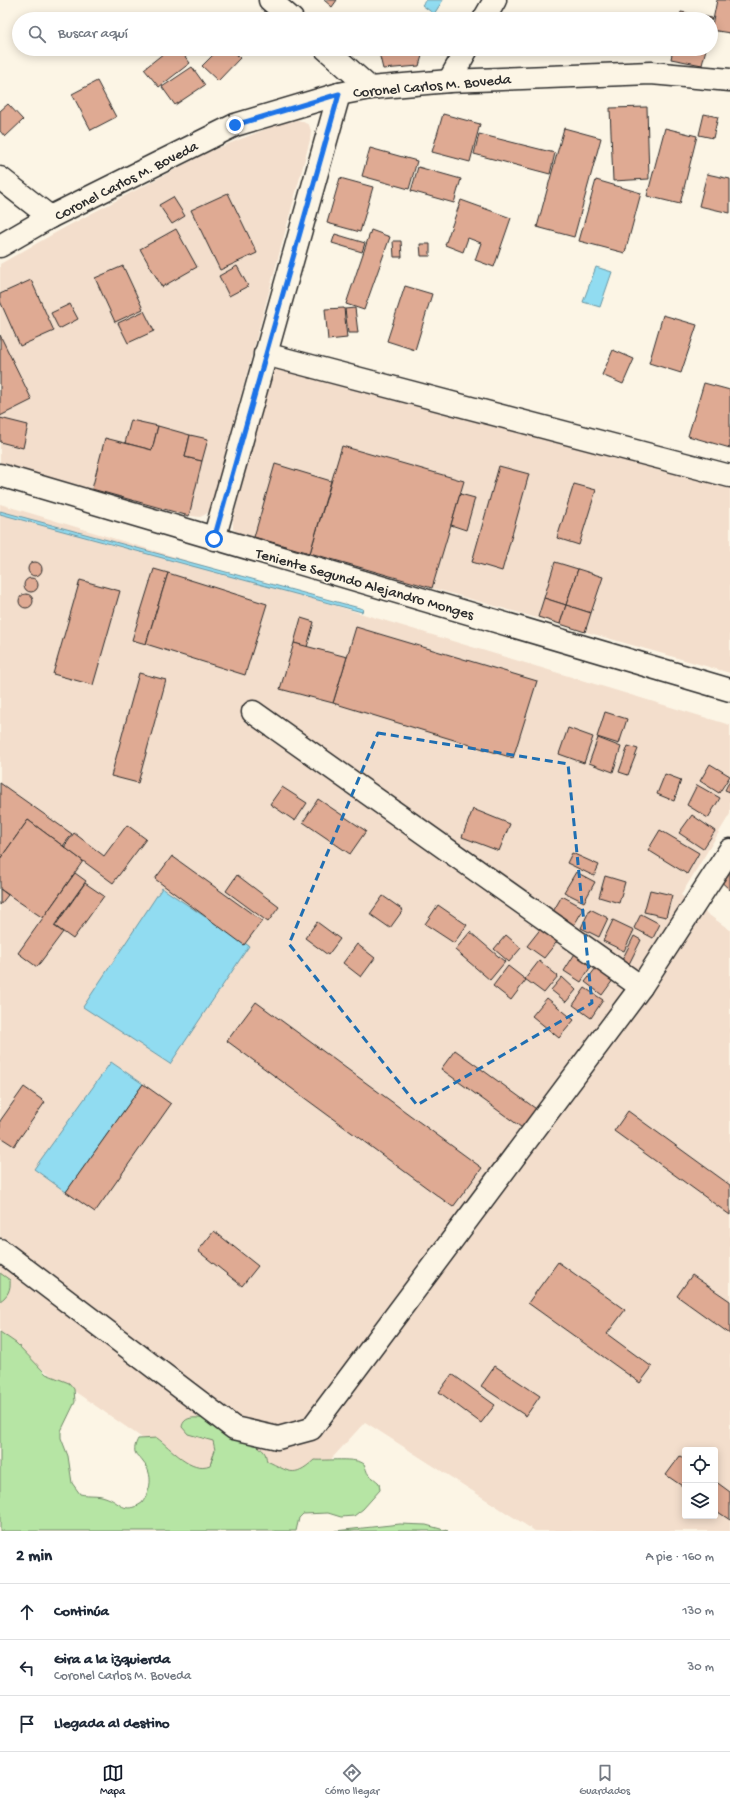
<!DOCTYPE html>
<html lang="es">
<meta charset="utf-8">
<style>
:root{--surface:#fff;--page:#f6f6f7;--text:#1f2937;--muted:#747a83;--line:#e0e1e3;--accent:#111827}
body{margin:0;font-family:"Gochi Hand",sans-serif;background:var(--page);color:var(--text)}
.controls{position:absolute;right:12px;bottom:12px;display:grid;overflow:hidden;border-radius:4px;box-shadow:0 2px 10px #0003}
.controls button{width:36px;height:36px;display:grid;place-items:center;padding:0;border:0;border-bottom:1px solid var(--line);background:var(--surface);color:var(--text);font:20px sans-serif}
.stop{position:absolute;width:12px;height:12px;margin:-9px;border:3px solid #1a73e8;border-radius:50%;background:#fff}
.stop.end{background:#1a73e8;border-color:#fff;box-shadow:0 1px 4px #0008}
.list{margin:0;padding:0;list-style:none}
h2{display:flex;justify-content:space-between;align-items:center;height:52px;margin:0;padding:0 16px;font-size:17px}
h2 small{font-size:13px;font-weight:400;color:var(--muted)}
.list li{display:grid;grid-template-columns:26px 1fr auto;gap:12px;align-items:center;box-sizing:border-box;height:56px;padding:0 16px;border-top:1px solid var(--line)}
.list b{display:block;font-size:15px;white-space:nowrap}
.list p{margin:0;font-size:13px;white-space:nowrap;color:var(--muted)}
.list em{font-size:13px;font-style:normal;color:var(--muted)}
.icon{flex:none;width:22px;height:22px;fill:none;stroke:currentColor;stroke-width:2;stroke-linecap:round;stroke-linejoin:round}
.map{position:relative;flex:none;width:730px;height:1531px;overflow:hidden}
.search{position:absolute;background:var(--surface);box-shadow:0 2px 10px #0003;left:12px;right:12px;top:12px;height:44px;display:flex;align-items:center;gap:10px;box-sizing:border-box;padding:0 14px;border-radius:22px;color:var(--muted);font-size:15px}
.sheet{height:220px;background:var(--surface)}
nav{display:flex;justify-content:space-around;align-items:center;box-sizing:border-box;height:56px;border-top:1px solid var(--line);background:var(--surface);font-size:11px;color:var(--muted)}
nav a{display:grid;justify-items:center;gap:2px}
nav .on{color:var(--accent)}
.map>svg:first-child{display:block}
.built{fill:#f3decc;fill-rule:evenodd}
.green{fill:#b6e5a4;stroke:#708868}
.water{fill:#91dcf1;stroke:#6895a2}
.building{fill:#dfaa93;stroke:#2b2b2b}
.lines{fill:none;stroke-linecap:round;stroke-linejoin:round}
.minor-casing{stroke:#2b2b2b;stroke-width:25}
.minor{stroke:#fcf5e5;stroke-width:22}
.route{stroke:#1a73e8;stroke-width:5}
.marked{fill:none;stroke:#1f6fb2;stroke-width:3;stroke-dasharray:8 5;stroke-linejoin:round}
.labels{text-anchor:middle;stroke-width:3;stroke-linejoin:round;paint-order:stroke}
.street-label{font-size:15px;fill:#2b2b2b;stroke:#fcf5e5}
</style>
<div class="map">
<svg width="730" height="1531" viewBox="0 0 730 1531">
<rect width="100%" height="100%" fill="#fcf5e5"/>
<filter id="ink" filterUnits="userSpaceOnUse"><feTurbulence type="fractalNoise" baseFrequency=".025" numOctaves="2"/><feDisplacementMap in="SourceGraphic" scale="8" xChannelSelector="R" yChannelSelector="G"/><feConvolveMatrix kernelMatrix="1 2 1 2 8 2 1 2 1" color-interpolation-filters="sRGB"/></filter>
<g filter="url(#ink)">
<!-- built -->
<g class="built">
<polygon points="299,120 309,125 311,131 310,140 210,510 206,514 200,517 184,515 0,463 0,264 64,228 208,152 281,123"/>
<polygon points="273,366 730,486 730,673 239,533 233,529 233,519"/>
<path d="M 0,504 L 730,725 L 730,814 L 681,895 L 730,930 L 730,1531 L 535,1531 L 365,1422 L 270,1526 L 0,1340 ZM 685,1450 L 715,1450 L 715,1516 L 685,1516 Z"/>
</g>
<!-- green -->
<g class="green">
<path d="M 0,1273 L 10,1280 C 11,1289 8,1296 0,1301 Z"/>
<path d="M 0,1332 L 16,1343 L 46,1374 L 69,1383 L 74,1389 L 75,1402 L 61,1431 L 61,1438 L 68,1456 L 72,1483 L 80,1494 C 89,1496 97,1494 105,1497 C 121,1502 123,1515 142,1503 C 151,1490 154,1475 143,1462 C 141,1458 136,1456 135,1452 C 134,1447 136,1443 138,1439 L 157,1438 C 171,1448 191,1473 210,1465 L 215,1450 L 213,1441 L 188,1434 L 182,1427 C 186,1400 256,1440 264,1452 C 266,1454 266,1458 267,1461 C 289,1471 293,1479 314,1460 C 326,1461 356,1457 364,1464 C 366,1467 366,1472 369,1475 C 373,1478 376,1480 379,1483 L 380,1490 L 363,1509 L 354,1516 L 341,1517 L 328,1513 L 303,1514 L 299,1518 L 296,1531 L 0,1531 Z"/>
<polygon points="400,1524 426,1525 448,1531 335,1531"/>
</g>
<!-- water -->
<g class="water">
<polygon points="426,0 443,0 434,14 422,5"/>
<polygon points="596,267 612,272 600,307 583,302"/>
<polygon points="0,511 363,609 362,612 0,514"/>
<polygon points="162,888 249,946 170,1064 83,1007"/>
<polygon points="111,1062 143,1084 66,1192 34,1169"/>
</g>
<!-- building -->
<g class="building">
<polygon points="324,0 337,0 332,7"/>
<polygon points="717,0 730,0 730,33 711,30"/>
<polygon points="681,12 712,18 711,21 711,19 679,19"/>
<polygon points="169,49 179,49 190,63 159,87 144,69"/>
<polygon points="219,49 231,49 240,58 218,81 202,66"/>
<polygon points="378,49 424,49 419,66 383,69"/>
<polygon points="673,49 706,49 702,65 671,59"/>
<polygon points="192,67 205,85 175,105 162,87"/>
<polygon points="97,81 116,117 91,130 72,94"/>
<polygon points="8,104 23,120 5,137 0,131 0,111"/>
<polygon points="647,107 649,179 613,181 610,108"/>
<polygon points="443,114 480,124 470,162 432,152"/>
<polygon points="704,114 718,117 713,138 699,135"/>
<polygon points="564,128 601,138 574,237 537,227"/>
<polygon points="665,128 697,136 680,204 647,196"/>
<polygon points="479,134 555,153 550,174 474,154"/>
<polygon points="370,148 417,161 409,189 362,176"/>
<polygon points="418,167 461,179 454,203 411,191"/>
<polygon points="707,174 730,179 730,213 699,206"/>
<polygon points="340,178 373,187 360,232 327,223"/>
<polygon points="596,180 641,193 625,253 579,241"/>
<polygon points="228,193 257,253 220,270 191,210"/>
<polygon points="173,197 185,216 172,224 159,205"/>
<polygon points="461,200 511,218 494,267 475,260 481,243 468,238 463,252 445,245"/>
<polygon points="176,229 197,267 162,287 140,249"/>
<polygon points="371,230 390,237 364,310 346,304"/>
<polygon points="335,234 365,243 362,252 332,243"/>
<polygon points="393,241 401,241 402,257 394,257"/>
<polygon points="420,244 430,244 430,256 421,256"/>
<polygon points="123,266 143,309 115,322 95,278"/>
<polygon points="237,266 248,286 229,296 219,276"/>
<polygon points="31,280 54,331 20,346 0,301 0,294"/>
<polygon points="405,286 432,294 415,350 387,341"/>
<polygon points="70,304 78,319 59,329 51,313"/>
<polygon points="344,308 347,338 328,340 325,309"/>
<polygon points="355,308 358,333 348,333 345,309"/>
<polygon points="144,311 154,331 128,343 118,323"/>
<polygon points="663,315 697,325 681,373 649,363"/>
<polygon points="0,335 32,400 0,416"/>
<polygon points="613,350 634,359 623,384 602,375"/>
<polygon points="704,383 730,390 730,448 688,436"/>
<polygon points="0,418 28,425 23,448 0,442"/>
<polygon points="131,420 158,426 152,450 125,443"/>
<polygon points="158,426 190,435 185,457 202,461 189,516 92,489 105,438 152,450"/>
<polygon points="190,435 208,439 202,461 185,457"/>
<polygon points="342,446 464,481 432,588 310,553"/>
<polygon points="275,464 331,481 310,553 254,537"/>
<polygon points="499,466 529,474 502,571 472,562"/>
<polygon points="574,484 596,490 579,545 557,538"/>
<polygon points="460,494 475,498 466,530 451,525"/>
<circle cx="35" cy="569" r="7"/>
<polygon points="555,562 578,569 566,605 544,598"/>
<polygon points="154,569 168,573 146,644 132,640"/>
<polygon points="578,569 603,577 591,613 566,605"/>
<polygon points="168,573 267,604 245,675 146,644"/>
<circle cx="31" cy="585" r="7"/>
<polygon points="80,580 120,591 93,685 53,674"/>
<circle cx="26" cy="601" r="7"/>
<polygon points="544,598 566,605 560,624 538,617"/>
<polygon points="566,605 591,613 585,632 560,624"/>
<polygon points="301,618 314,622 307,647 294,643"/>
<polygon points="356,627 537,681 513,758 333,703"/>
<polygon points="294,643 347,657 333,703 280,689"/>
<polygon points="139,673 166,680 138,783 111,776"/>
<polygon points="605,712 627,719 619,744 597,737"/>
<polygon points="568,728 593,737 584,763 559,754"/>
<polygon points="598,738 621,747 613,772 589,763"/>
<polygon points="628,746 638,749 628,775 619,772"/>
<polygon points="710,764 730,776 719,793 700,781"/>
<polygon points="665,774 681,780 674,801 657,794"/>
<polygon points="730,780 730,792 725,790"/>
<polygon points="0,783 72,834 63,846 28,820 0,859"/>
<polygon points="697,785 720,798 708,818 687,805"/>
<polygon points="282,787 307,803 295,821 270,804"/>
<polygon points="318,799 366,831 350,854 303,822"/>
<polygon points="473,809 510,824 499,851 462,837"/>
<polygon points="692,815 715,831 703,849 679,833"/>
<polygon points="28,820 83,861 43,918 0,889 0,859"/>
<polygon points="127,825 146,839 113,883 64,847 74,833 104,856"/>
<polygon points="660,830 699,853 687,874 648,850"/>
<polygon points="572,853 599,865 594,876 567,863"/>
<polygon points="172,856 262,921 244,945 155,879"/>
<polygon points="730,862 730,890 716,877"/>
<polygon points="576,872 595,882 584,902 564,892"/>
<polygon points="75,873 86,881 54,926 63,932 37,967 18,953"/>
<polygon points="237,875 279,907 268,922 226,891"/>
<polygon points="605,876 625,882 619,903 599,897"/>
<polygon points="85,883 104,896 73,939 55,926"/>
<polygon points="0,889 8,895 0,905"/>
<polygon points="650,890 672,895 666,917 644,912"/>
<polygon points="383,896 403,910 390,928 370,914"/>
<polygon points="562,896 584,908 573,927 551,915"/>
<polygon points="438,905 467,925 454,943 425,924"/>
<polygon points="590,909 608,918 599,937 581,928"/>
<polygon points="641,914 660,924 653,938 634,928"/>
<polygon points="613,920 634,930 624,951 603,941"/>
<polygon points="317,922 340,939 328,955 305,938"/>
<polygon points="542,927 559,939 544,958 527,946"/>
<polygon points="470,932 505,962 490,980 455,950"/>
<polygon points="506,935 521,948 509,962 494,949"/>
<polygon points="634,936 641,940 627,968 620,964"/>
<polygon points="357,944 375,958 361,977 343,963"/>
<polygon points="576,952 593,963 581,982 564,971"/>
<polygon points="539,961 558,976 544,993 525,979"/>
<polygon points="508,966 526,980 511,1000 493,986"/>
<polygon points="596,968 613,980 602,995 585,982"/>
<polygon points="562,977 576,990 566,1002 551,990"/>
<polygon points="585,988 603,1000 591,1018 573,1005"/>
<polygon points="547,998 574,1020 559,1038 532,1016"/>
<polygon points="256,1002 482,1168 453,1207 227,1041"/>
<polygon points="455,1050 539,1111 525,1130 441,1069"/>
<polygon points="143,1084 171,1104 95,1212 66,1192"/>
<polygon points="24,1087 45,1102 14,1146 0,1137 0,1121"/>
<polygon points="628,1111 730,1185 730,1215 614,1131"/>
<polygon points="214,1231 258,1266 242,1286 198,1251"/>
<polygon points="558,1262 625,1310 607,1334 652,1367 640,1383 528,1303"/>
<polygon points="692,1275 730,1301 730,1334 677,1296"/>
<polygon points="495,1366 540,1396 526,1416 481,1386"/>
<polygon points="452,1374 495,1405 481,1423 439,1392"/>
<polygon points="680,1456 685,1459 685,1488 666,1475"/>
<polygon points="715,1481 730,1492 730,1520 715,1510"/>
</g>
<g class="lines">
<defs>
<g id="minor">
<polyline points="270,0 292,19"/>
<polyline points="484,19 495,0"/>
<polyline points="326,49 370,88"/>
<polyline points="449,81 467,49"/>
<polyline points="0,178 50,217"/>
<polyline points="0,246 50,217 235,125 339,94 370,88 449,81 651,73 730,80"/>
<polyline points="265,354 730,476"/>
<polyline points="0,475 730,690"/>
<polyline points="214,539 339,94"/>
<polyline points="253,712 641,987"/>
<polyline points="0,1250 234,1428 278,1438 311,1429 641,987 730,850"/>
</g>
</defs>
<!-- minor casing -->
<use href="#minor" class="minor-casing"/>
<!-- minor -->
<use href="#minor" class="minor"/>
</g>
</g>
<g class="lines" filter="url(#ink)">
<!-- route -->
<polyline class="route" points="214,539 339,94 235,125"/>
</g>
<!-- marked area -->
<path class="marked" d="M 378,733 L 568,764 L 592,1003 L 417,1105 L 289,944 Z"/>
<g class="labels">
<!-- street labels -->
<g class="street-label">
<text transform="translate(432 85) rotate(-5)" y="5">Coronel Carlos M. Boveda</text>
<text transform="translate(126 180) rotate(-27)" y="5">Coronel Carlos M. Boveda</text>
<text transform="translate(365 583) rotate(16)" y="5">Teniente Segundo Alejandro Monges</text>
</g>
</g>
</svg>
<div class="controls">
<button><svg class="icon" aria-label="locate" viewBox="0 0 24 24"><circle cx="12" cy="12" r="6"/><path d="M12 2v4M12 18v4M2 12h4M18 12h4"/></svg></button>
<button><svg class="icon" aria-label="layers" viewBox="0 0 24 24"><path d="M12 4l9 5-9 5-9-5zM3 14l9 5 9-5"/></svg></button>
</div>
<div class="stop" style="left:214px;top:539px"></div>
<div class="stop end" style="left:235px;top:125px"></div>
<div class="search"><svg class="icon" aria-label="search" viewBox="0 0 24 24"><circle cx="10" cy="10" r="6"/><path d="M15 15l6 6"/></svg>Buscar aquí</div>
</div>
<section class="sheet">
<h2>2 min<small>A pie · 160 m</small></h2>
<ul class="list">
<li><svg class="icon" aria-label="ahead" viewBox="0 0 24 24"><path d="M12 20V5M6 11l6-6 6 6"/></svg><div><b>Continúa</b></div><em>130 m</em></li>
<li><svg class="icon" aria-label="left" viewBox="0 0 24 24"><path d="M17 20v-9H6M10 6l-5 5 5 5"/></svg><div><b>Gira a la izquierda</b><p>Coronel Carlos M. Boveda</p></div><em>30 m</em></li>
<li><svg class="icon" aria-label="arrive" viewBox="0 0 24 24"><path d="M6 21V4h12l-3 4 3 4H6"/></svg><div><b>Llegada al destino</b></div></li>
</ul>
</section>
<nav>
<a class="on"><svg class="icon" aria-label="map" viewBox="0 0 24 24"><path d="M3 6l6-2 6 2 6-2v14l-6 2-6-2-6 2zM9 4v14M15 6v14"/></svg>Mapa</a>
<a><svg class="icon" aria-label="directions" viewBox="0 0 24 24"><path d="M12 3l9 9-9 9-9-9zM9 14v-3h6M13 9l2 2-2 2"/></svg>Cómo llegar</a>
<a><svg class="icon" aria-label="saved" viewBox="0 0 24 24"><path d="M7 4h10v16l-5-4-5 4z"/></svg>Guardados</a>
</nav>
